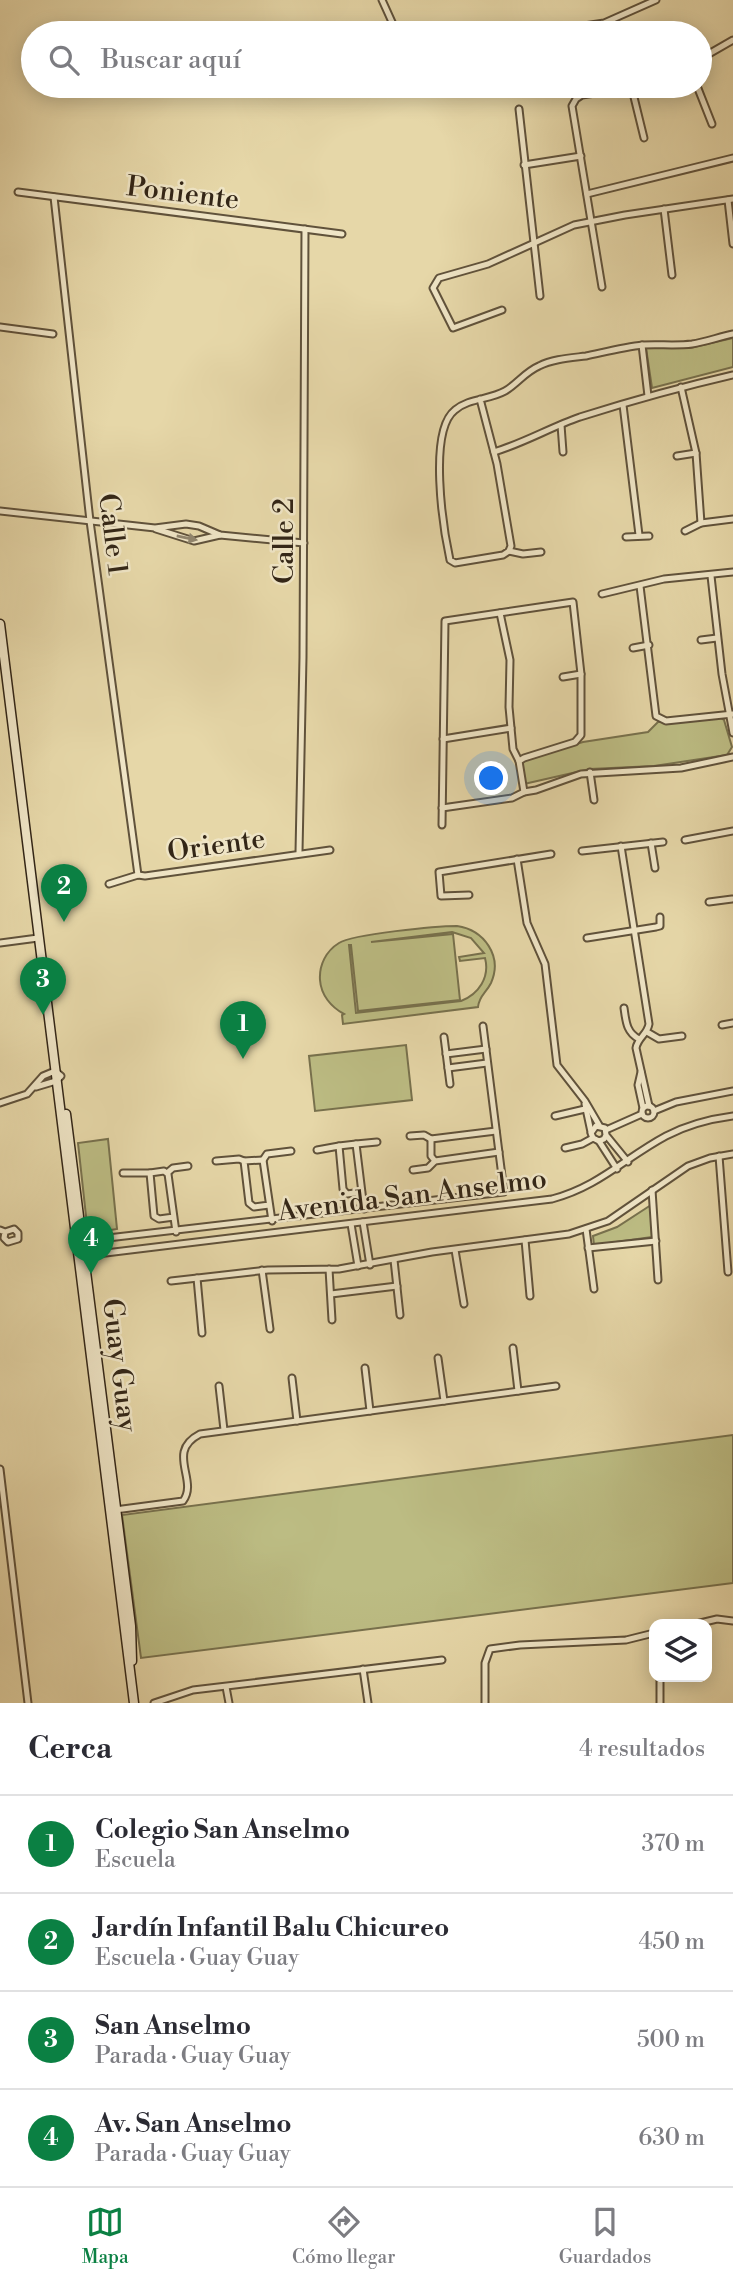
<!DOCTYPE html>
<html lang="es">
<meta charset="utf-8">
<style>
:root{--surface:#fff;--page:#f7f7f7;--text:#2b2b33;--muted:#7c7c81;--line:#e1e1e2;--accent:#0b8043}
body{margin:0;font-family:"Libre Bodoni",serif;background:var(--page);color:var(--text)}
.controls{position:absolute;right:21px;bottom:21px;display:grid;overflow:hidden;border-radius:14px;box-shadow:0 4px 18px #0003}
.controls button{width:63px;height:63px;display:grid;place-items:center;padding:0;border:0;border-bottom:2px solid var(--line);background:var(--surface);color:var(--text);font:35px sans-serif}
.you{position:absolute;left:492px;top:779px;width:24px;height:24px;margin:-18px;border:5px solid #fff;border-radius:50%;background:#1a73e8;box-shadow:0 0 0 10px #1a73e833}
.badge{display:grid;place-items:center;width:46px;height:46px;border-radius:50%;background:var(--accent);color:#fff;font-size:23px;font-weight:700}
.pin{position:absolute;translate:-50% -58px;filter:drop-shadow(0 2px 4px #0008)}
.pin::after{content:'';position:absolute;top:37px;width:24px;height:21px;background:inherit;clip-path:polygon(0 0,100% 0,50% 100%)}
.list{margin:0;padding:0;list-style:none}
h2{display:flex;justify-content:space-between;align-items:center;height:91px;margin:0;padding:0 28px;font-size:30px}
h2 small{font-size:23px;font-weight:400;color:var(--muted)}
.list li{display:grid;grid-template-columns:46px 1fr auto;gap:21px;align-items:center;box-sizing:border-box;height:98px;padding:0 28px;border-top:2px solid var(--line)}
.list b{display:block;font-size:26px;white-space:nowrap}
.list p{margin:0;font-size:23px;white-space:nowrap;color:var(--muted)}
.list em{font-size:23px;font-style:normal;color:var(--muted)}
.icon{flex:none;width:38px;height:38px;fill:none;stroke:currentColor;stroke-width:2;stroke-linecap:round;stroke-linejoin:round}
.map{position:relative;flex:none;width:733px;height:1703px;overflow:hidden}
.search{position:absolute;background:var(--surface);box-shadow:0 4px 18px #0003;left:21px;right:21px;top:21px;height:77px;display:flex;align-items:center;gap:18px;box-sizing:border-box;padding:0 24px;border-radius:38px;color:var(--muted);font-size:26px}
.sheet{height:483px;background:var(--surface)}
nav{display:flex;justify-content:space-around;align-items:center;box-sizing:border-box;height:98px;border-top:2px solid var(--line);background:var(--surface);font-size:19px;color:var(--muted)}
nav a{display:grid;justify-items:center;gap:4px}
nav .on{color:var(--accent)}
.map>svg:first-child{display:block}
.green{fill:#bcbc83;stroke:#78714d;stroke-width:2;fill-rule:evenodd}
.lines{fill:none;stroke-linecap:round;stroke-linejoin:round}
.street-casing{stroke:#60523b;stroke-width:9}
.secondary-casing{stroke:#332617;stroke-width:11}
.street{stroke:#efe5c6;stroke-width:5}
.secondary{stroke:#efe5c6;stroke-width:8}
.oneway{fill:#91866e}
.labels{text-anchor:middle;stroke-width:5;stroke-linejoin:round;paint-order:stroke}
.street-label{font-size:28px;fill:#332617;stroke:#efe5c6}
</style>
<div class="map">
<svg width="733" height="1703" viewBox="0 0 733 1703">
<rect width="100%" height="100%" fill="#e6d7a8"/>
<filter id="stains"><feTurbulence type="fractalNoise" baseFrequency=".00286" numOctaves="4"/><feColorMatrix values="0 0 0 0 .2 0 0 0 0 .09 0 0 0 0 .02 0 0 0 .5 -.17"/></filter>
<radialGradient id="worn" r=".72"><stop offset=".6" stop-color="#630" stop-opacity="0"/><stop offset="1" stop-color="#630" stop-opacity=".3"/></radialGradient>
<!-- green -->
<g class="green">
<polygon points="733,338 733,367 652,388 646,348 690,348"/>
<polygon points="719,717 724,720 732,747 727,755 654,766 590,769 524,784 522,760 583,742 648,732 658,722"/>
<path d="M 457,926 C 484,930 503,956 491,983 C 486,993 479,996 478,1007 L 343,1024 L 342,1015 L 344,1014 C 331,1007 321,995 320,980 C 319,965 326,951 339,943 C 353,934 437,926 457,926 ZM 452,932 L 471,938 L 484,953 L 459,957 L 460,961 L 485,958 C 490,977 479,994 461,1001 L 356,1013 L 349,945 L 351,945 L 358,1011 L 460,1000 L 453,934 L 371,942 Z"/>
<polygon points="406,1045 412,1100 315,1111 309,1056"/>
<polygon points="108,1139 117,1229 111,1230 101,1222 87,1225 78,1143"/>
<polygon points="651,1205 652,1237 594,1245 593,1236 617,1227"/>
<polygon points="733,1435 733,1583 141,1658 122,1515"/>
</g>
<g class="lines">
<defs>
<g id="street">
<polyline points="382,0 397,33"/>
<polyline points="538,33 604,23 656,0"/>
<polyline points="700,59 733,40"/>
<polyline points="421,86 423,90"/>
<polyline points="697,86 712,124"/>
<polyline points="632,89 644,138"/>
<polyline points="519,109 540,296"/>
<polyline points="524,165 581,156"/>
<polyline points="18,192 342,234"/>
<polyline points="587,194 733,158"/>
<polyline points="54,197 90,521 138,875"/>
<polyline points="728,200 733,244"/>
<polyline points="664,209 672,275"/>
<polyline points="602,287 572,106 576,99 582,95 641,86"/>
<polyline points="502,310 453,328 433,288 439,278 488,264 574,225 625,215 733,199"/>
<polyline points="0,327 53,334"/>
<polyline points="642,345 648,396"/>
<polyline points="681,387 696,453 701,523"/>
<path d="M 480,399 L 497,464 L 511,546 L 509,551 L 503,555 L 455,563 L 450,560 C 443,528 428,431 455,410 C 469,398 489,400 505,391 C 517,384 525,372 539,366 C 553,359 570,358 586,356 C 605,352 624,347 643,345 C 659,344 676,346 692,344 C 705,342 719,337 733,334"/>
<polyline points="623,405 639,535"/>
<polyline points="561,425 563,452"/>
<path d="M 494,452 C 524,443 551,427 580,417 C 631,401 681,387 733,375"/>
<polyline points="677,456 696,453"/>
<polyline points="0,511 155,528 186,524 199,526 220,535 304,543"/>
<polyline points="156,529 194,541 220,535"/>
<polyline points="685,531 701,523 733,519"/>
<polyline points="626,537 649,536"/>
<polyline points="509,551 523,554 541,552"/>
<polyline points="711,576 722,674 733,733"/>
<polyline points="640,586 656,716 666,721 733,714"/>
<polyline points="602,594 664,579 733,572"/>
<polyline points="500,613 510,660 509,707 513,749 519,761 524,792"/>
<polyline points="701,640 717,638"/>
<polyline points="633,648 649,645"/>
<polyline points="563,677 581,674"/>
<polyline points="443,739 511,728"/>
<polyline points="590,772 594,800"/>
<polyline points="442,808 512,798 524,792 536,790 581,774 681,768 733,757"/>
<polyline points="442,825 445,621 573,602 581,674 581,735 575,742 524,758 519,761"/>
<polyline points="685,840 733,831"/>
<polyline points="651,843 655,868"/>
<path d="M 621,846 L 649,1024 C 647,1035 638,1037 636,1048 L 649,1106"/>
<polyline points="582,851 663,842"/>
<polyline points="299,852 303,657 305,229"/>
<polyline points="517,859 527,923 545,964 557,1065 585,1101 599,1125"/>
<polyline points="109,884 138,875 145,876 330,850"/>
<polyline points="469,895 441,896 439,872 551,854"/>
<polyline points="709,902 732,899"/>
<polyline points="587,938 656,927 660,926 660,917"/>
<polyline points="0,943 38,938"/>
<path d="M 624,1008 C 626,1021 626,1032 639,1039"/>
<polyline points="722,1025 733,1023"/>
<polyline points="647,1032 659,1039 682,1036"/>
<polyline points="444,1037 450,1084"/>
<polyline points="446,1054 486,1049"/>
<polyline points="448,1068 487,1063"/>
<polyline points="641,1072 638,1085 643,1108"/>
<polyline points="0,1103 27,1094 43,1076 55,1071 61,1076 56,1081 36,1087"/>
<polyline points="585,1104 591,1132"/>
<circle cx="648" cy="1112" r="6"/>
<polyline points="654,1111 676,1102 733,1091"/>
<polyline points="555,1116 585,1109"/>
<polyline points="606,1130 642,1114"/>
<polyline points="606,1135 604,1139 599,1141 593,1138 591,1133 596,1126 605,1128 606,1135 628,1162"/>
<polyline points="410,1136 424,1135 431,1139 496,1131"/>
<polyline points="431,1139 431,1156 435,1161"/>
<polyline points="599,1141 617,1169"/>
<polyline points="356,1144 377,1142"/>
<polyline points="565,1148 582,1144 593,1138"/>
<polyline points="317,1150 339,1146"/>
<polyline points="719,1156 728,1272"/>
<polyline points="263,1160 267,1154 291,1151"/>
<polyline points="216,1161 239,1159 244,1161"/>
<polyline points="413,1170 428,1168 435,1161 499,1152"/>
<polyline points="123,1173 150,1173"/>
<polyline points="167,1173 173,1168 188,1166"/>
<polyline points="652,1190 658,1280"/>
<polyline points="362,1192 347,1194 343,1189 339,1146 356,1144 364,1209"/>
<polyline points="269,1205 254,1207 249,1203 244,1161 263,1160 272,1221"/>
<polyline points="174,1217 159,1219 154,1216 150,1173 164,1171 168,1174 176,1232"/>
<polyline points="363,1222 370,1265"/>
<polyline points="351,1224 358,1266"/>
<polyline points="586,1229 594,1289"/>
<polyline points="0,1230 5,1232 14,1229 18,1233 18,1239 8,1242 4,1238 5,1232"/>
<polyline points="80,1231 99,1229 111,1237"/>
<polyline points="525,1240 530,1296"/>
<polyline points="82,1241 504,1192 483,1026"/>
<polyline points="588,1248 656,1241"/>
<polyline points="455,1250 464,1304"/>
<path d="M 81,1256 L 552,1199 C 598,1187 625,1158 666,1136 C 687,1125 710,1119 733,1116"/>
<polyline points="394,1260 400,1315"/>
<polyline points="329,1269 332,1320"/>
<polyline points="262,1270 270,1329"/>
<polyline points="197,1278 202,1333"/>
<polyline points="171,1281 268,1270 339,1269 432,1252 569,1234 608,1221 688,1166 710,1158 733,1154"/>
<polyline points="331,1294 397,1286"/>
<polyline points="513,1348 518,1391"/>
<polyline points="438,1358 444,1401"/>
<polyline points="365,1368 370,1411"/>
<polyline points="292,1378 297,1421"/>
<polyline points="219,1386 224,1430"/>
<polyline points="0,1469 28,1703"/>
<path d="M 115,1510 L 183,1501 C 199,1480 165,1452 200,1434 L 556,1386"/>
<polyline points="696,1624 717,1619 733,1621"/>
<polyline points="363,1669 368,1703"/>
<polyline points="226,1687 229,1703"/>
<polyline points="154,1703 193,1690 442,1660"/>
<polyline points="485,1703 485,1663 490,1649 520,1645 626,1640 654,1633"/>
<polyline points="660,1703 660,1677"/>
</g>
<g id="secondary">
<polyline points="0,624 134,1703"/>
<polyline points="66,1114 131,1626 132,1661"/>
</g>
</defs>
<!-- street casing -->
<use href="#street" class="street-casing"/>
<!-- secondary casing -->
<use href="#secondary" class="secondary-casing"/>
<!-- street -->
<use href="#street" class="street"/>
<!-- secondary -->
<use href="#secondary" class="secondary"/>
</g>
<!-- one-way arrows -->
<defs><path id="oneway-solid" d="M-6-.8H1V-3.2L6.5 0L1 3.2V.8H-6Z" transform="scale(1.75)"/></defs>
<use class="oneway" href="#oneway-solid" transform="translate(187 538) rotate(11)"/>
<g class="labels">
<!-- street labels -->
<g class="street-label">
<text transform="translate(183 192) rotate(7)" y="10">Poniente</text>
<text transform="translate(114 534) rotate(83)" y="10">Calle 1</text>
<text transform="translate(283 541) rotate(-90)" y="10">Calle 2</text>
<text transform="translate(216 844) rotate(-8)" y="10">Oriente</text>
<text transform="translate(412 1194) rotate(-7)" y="10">Avenida San Anselmo</text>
<text transform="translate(121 1365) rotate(83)" y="10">Guay Guay</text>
</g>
</g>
<rect width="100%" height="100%" filter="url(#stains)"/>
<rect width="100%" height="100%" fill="url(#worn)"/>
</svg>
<div class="controls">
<button><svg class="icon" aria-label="layers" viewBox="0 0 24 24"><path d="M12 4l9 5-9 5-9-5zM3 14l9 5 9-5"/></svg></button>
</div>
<div class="you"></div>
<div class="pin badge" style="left:243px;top:1059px">1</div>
<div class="pin badge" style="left:64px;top:922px">2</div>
<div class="pin badge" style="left:43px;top:1015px">3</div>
<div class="pin badge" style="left:91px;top:1274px">4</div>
<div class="search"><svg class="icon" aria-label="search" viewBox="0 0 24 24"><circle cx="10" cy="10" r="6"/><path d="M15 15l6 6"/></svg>Buscar aquí</div>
</div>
<section class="sheet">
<h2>Cerca<small>4 resultados</small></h2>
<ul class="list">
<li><span class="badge">1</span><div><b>Colegio San Anselmo</b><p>Escuela</p></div><em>370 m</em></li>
<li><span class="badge">2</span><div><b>Jardín Infantil Balu Chicureo</b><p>Escuela · Guay Guay</p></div><em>450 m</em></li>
<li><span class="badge">3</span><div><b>San Anselmo</b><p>Parada · Guay Guay</p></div><em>500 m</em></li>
<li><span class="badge">4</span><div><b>Av. San Anselmo</b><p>Parada · Guay Guay</p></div><em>630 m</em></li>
</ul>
</section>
<nav>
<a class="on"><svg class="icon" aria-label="map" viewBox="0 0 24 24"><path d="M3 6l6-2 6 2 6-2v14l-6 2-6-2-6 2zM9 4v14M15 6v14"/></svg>Mapa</a>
<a><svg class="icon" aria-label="directions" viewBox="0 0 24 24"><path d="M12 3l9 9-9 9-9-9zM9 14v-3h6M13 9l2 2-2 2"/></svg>Cómo llegar</a>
<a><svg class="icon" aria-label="saved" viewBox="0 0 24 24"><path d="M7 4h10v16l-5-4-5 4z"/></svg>Guardados</a>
</nav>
